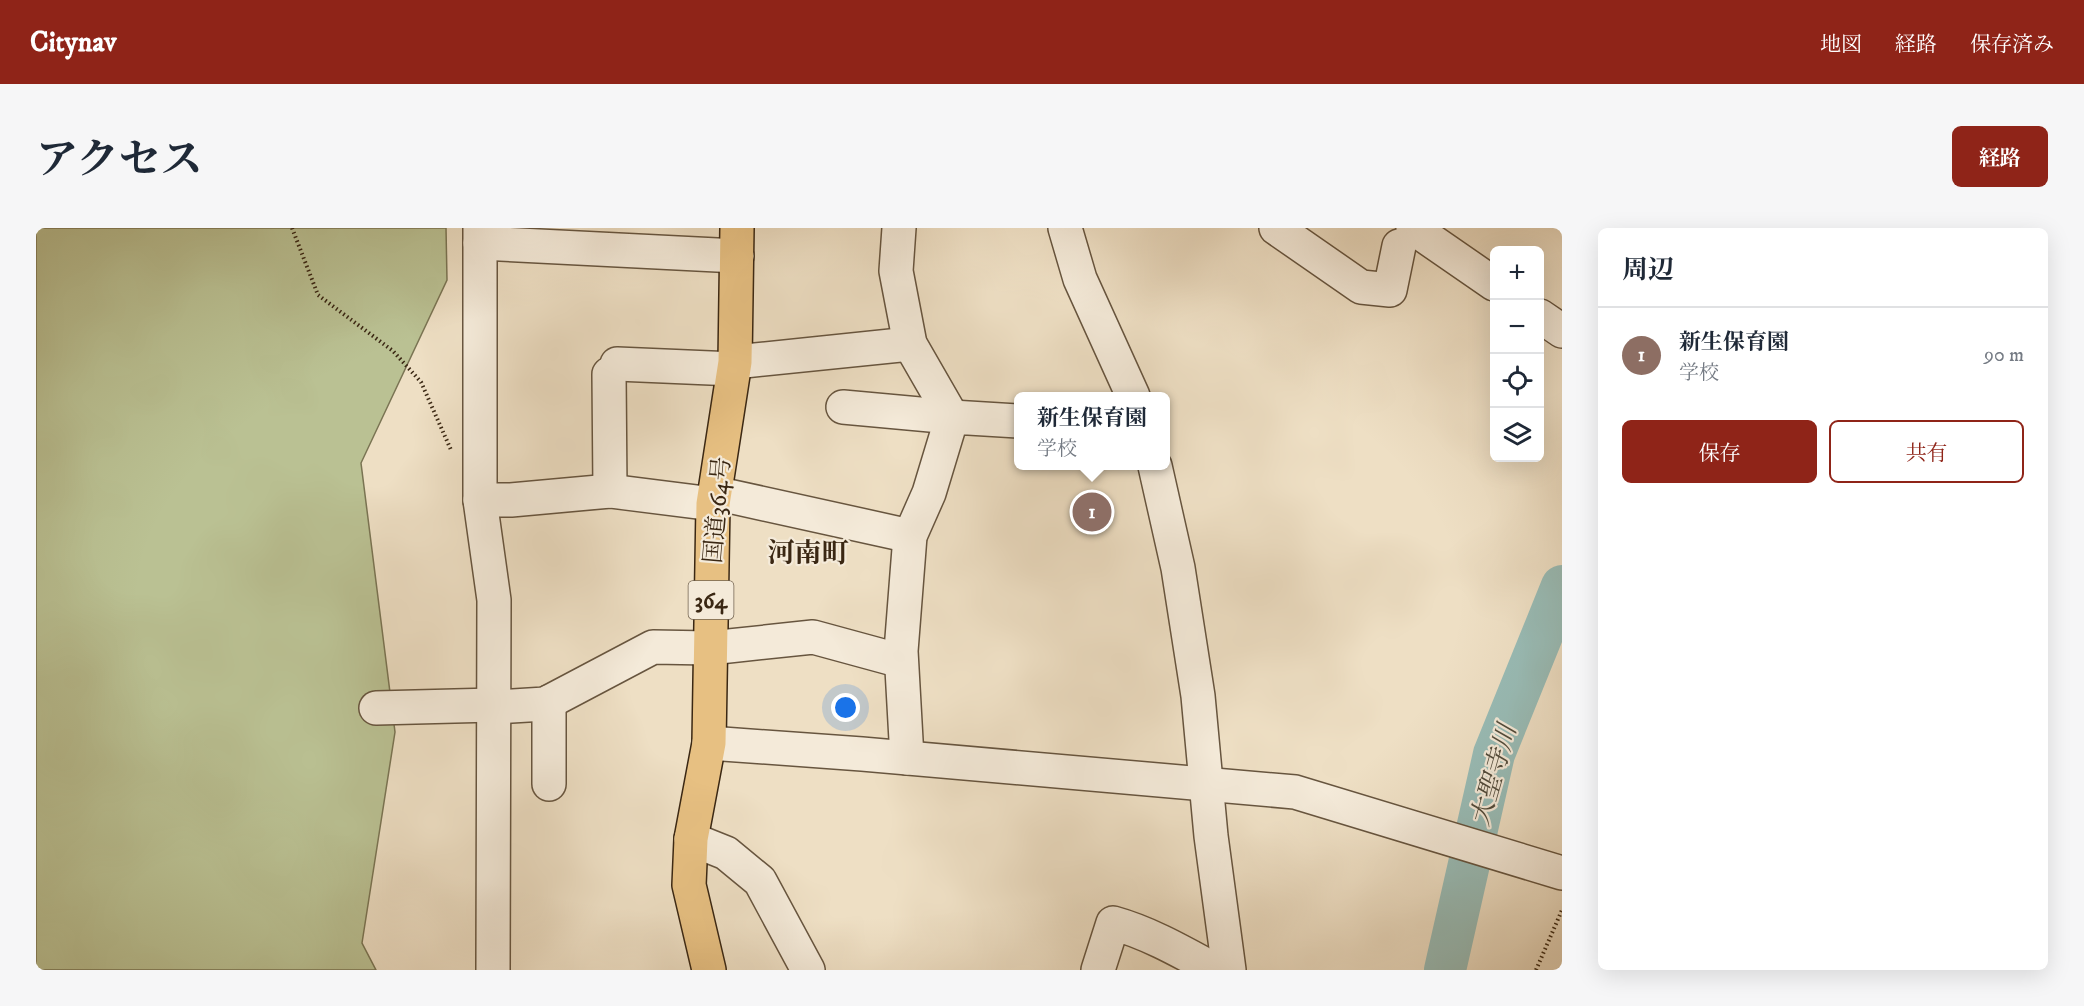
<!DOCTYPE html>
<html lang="ja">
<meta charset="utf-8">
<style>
:root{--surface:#fff;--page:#f6f6f7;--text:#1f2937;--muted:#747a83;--line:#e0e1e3;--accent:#8f2418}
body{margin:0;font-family:"IM FELL DW Pica","Noto Serif JP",serif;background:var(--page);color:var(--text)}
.controls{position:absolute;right:18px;top:18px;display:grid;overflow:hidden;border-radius:9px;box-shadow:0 6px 24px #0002}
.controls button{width:54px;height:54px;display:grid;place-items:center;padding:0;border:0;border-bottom:2px solid var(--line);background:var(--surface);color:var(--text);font:30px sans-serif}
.you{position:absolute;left:810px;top:480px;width:21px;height:21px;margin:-15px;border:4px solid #fff;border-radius:50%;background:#1a73e8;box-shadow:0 0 0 9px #1a73e833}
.badge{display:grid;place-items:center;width:39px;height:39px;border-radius:50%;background:var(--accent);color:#fff;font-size:20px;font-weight:700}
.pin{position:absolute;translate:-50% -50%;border:3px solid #fff;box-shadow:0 2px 6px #0006}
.popup{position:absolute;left:978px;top:164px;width:156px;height:78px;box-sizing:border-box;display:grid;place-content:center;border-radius:9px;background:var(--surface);filter:drop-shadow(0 2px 4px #0005);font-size:20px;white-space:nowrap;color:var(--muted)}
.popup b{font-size:22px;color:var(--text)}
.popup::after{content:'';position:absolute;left:50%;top:100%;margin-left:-12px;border:12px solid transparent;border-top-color:var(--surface)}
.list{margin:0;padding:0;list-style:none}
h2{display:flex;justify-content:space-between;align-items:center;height:78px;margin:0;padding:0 24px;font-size:26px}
h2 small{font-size:20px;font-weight:400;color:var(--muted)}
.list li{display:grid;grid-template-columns:39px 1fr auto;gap:18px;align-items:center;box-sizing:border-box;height:96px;padding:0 24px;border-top:2px solid var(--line)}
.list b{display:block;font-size:22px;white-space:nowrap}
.list p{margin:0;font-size:20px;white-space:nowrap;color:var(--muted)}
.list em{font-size:20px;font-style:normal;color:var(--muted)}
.actions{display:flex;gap:12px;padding:18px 24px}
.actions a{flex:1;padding:14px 0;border:2px solid var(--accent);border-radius:9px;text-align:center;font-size:21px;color:var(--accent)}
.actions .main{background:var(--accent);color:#fff}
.icon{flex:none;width:33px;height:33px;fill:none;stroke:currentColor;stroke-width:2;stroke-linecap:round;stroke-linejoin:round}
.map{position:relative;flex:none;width:1526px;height:742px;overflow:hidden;border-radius:9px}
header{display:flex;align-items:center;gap:36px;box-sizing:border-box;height:84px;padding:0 30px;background:var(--accent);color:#fff}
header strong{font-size:28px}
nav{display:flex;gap:33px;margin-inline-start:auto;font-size:21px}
.intro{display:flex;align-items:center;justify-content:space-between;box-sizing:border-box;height:144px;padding:0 36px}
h1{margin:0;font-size:42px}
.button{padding:15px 27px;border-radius:9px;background:var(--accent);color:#fff;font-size:21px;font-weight:700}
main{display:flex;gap:36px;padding:0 36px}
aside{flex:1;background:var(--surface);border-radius:9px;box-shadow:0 6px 24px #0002}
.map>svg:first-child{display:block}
.green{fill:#bac193;stroke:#7a7453;stroke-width:1.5}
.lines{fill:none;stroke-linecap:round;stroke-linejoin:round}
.river{stroke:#99bcb6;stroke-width:42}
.minor-casing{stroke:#67553f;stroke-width:36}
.highway-casing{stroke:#3a2713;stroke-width:36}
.path{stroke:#3a2713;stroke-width:4;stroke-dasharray:1.5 3;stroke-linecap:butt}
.minor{stroke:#f4ead9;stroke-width:33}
.highway{stroke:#e7c082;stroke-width:33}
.labels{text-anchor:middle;stroke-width:4.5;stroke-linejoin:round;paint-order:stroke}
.shield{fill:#f4ead9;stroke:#72624e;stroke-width:1.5}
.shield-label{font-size:22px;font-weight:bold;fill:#3a2713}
.street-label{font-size:24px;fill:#3a2713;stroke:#f4ead9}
.water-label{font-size:26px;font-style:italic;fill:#524c3c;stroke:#f4ead9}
.quarter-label{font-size:27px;font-weight:bold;fill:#3a2713;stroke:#f4ead9}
</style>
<header>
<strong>Citynav</strong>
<nav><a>地図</a><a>経路</a><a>保存済み</a></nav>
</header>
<div class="intro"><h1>アクセス</h1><a class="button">経路</a></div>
<main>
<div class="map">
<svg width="1526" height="742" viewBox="0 0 1526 742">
<rect width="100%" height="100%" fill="#eedfc4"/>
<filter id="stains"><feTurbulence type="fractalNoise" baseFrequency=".00333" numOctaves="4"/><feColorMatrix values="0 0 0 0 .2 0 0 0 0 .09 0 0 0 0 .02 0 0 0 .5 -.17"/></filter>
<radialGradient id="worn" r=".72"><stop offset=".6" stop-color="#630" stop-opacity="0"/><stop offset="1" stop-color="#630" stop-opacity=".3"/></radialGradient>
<!-- green -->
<polygon class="green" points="0,0 410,0 411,52 325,235 359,504 326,715 340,742 0,742"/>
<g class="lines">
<!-- river -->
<polyline class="river" points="1409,742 1458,526 1526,358"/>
<defs>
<g id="minor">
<polyline points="444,0 444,272 458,372 457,742"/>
<polyline points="863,0 860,43 874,116 916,189"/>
<polyline points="1029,0 1044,51 1097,168"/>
<polyline points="1240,0 1325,59 1354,62 1363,18"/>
<polyline points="1377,0 1458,56"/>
<polyline points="444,15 701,28"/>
<polyline points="1504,88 1526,103"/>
<polyline points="699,134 874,116"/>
<polyline points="581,136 698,141"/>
<polyline points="573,146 574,263"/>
<polyline points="807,179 916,189"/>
<polyline points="1119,238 1142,340 1162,468 1175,608 1193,742"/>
<polyline points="679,265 874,308"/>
<polyline points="444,272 475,272 574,263 677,276"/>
<polyline points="458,479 509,476 617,419 674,420 777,409 865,433"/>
<polyline points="340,480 458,477"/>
<polyline points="673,515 826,526 1259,564 1526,645"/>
<polyline points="871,530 865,423 874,308 893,265 916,189 982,193"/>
<polyline points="513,556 513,474"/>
<polyline points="655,611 690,625 724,653 772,742"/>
<path d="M 1062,742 L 1077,695 C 1113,705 1146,724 1179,742"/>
</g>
<polyline id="highway" points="673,742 653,657 655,611 673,515 677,276 699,134 701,0"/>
</defs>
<!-- minor casing -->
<use href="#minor" class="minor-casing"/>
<!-- highway casing -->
<use href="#highway" class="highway-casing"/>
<!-- path -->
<g class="path">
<polyline points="256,0 282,67 357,123 385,154 415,222"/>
<polyline points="1500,742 1526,682"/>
</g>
<!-- minor -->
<use href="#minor" class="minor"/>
<!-- highway -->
<use href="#highway" class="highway"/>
</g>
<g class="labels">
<!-- shield labels -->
<rect class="shield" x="652.5" y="353" width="45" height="38" rx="4.5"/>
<g class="shield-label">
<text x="675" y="380">364</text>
</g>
<!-- street labels -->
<g class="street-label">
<text transform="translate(681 282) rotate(-85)" y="8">国道364号</text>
</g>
<!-- water labels -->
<g class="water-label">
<text transform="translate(1457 547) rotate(-74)" y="9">大聖寺川</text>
</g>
<!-- quarter labels -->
<g class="quarter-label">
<text x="772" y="334">河南町</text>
</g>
</g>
<rect width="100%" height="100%" filter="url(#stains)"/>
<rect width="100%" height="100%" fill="url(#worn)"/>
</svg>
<div class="controls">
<button>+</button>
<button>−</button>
<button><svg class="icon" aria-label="locate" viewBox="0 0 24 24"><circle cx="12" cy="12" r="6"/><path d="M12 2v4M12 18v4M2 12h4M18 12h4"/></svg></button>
<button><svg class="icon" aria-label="layers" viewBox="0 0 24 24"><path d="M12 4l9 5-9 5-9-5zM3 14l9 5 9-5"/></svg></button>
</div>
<div class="you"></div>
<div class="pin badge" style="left:1056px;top:284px;background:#8d6e63">1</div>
<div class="popup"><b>新生保育園</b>学校</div>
</div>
<aside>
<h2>周辺<small></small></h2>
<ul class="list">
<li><span class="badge" style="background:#8d6e63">1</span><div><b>新生保育園</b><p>学校</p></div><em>90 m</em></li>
</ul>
<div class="actions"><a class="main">保存</a><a>共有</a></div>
</aside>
</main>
